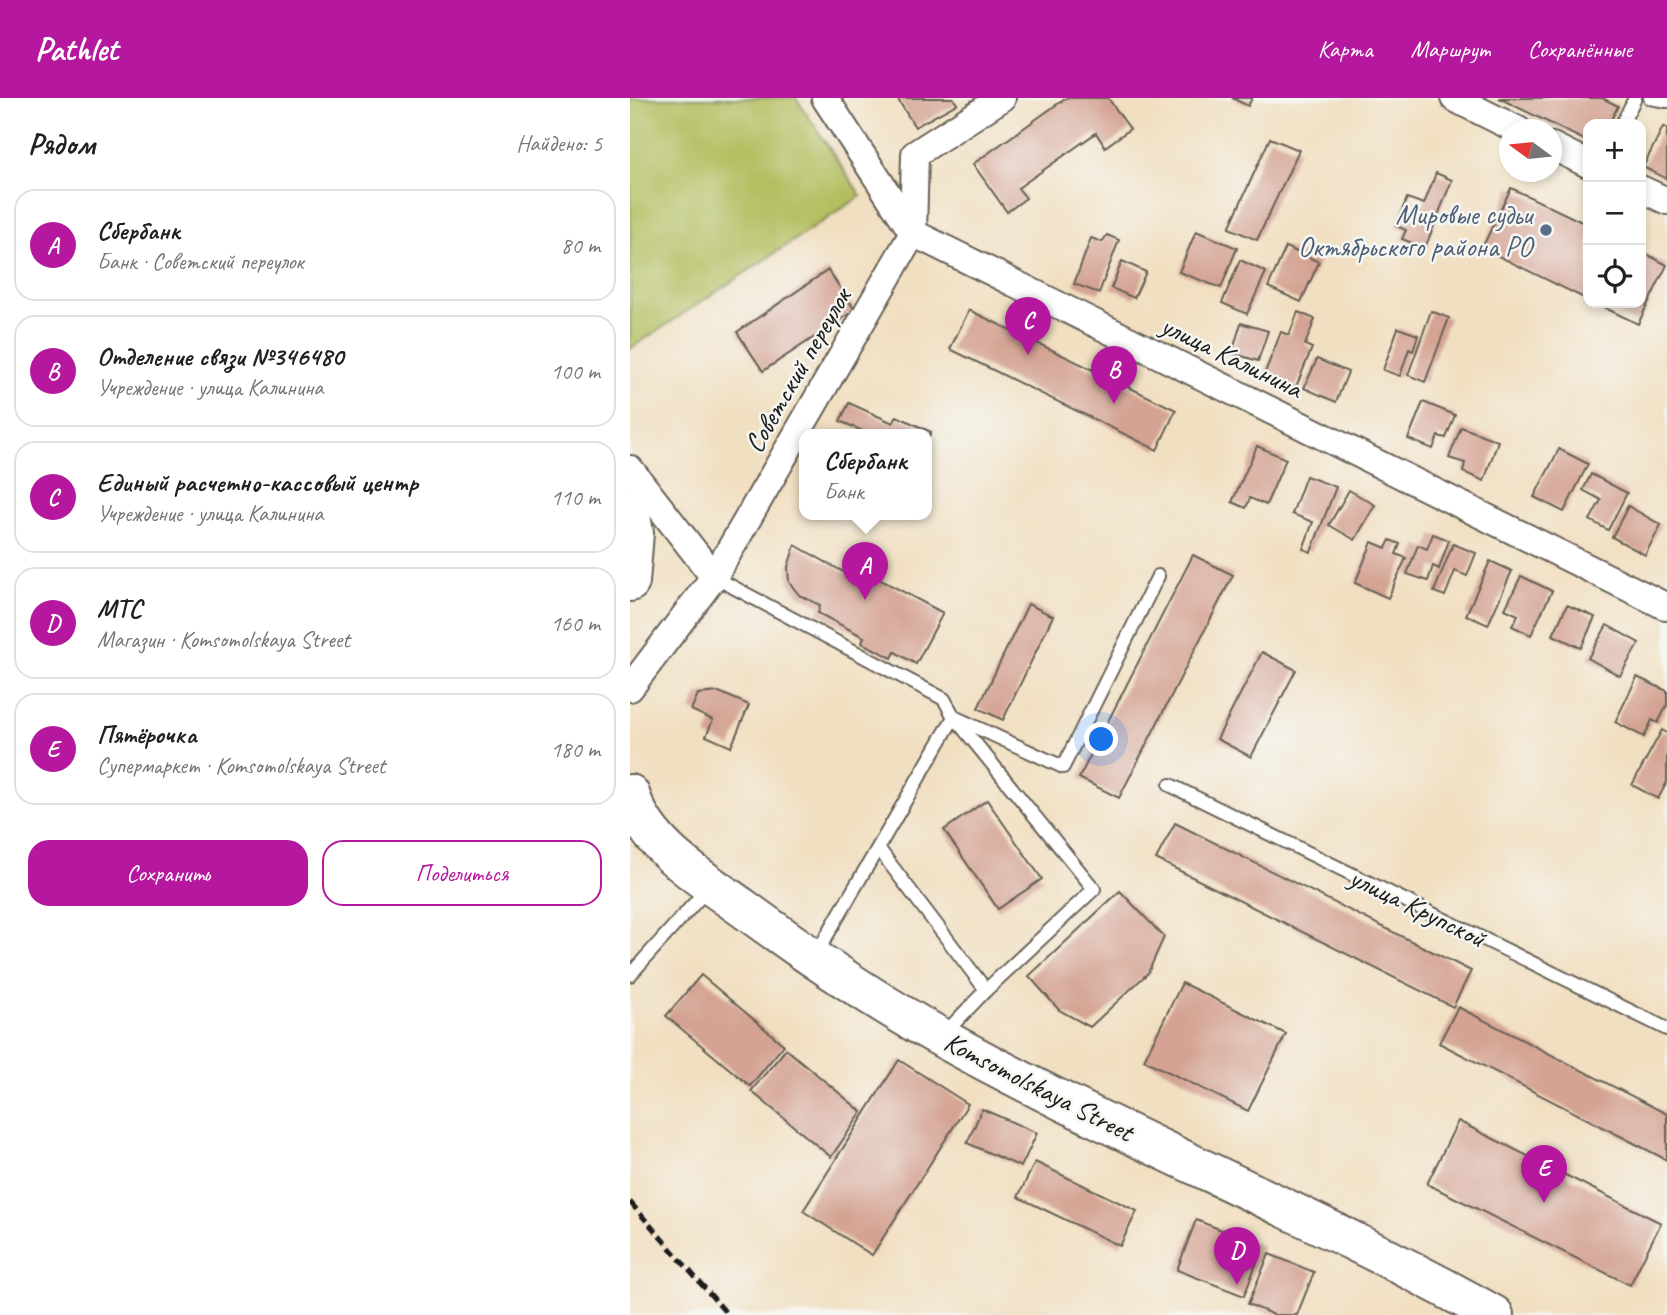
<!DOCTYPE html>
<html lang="ru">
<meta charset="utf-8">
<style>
:root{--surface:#fff;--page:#f6f6f6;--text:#202124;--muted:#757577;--line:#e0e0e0;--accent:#b5179e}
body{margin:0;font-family:Caveat,sans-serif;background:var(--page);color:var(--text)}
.controls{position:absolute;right:21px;top:21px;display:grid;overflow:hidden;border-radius:14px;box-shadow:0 4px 10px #0003}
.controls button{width:63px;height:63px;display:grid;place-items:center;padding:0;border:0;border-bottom:2px solid var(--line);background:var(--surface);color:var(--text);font:35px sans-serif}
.compass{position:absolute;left:869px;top:21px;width:63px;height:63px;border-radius:50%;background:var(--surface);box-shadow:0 4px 10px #0003;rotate:285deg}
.you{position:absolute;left:472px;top:642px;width:24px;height:24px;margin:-18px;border:5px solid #fff;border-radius:50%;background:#1a73e8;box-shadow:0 0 0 10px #1a73e833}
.badge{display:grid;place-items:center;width:46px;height:46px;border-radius:50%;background:var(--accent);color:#fff;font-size:23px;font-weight:700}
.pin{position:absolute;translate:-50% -58px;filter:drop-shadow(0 2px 4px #0008)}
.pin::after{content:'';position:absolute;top:37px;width:24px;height:21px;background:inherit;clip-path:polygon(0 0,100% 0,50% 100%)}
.popup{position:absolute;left:169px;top:331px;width:133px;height:91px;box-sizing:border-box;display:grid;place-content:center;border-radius:14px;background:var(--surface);filter:drop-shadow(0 2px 5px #0005);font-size:23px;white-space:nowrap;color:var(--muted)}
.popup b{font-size:26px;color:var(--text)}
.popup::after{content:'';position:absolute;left:50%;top:100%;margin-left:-14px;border:14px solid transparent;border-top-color:var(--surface)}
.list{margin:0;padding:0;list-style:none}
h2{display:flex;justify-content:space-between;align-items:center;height:91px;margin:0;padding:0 28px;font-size:30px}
h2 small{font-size:23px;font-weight:400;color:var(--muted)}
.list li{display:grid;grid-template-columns:46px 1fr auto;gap:21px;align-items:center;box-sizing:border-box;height:112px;margin:0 14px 14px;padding:0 14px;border:2px solid var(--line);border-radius:21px}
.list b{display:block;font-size:26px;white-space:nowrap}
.list p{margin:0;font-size:23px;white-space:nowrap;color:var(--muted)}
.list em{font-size:23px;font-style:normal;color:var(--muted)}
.actions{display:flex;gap:14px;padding:21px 28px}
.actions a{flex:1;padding:16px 0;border:2px solid var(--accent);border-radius:21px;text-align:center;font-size:24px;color:var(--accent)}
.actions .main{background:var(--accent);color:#fff}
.icon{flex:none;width:38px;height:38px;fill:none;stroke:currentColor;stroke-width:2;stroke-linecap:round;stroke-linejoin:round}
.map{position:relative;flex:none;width:1037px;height:1217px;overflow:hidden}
header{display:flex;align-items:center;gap:42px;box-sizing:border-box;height:98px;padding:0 35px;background:var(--accent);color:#fff}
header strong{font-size:33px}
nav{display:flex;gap:38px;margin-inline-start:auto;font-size:24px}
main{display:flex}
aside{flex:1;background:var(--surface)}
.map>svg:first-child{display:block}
.green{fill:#b2be5f;stroke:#676d3e;stroke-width:2}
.building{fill:#d4a393}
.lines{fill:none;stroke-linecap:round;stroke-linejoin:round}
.service-casing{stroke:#676056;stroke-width:16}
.minor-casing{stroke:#676056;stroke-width:30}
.primary-casing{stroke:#676056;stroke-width:42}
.service{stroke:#fff;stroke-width:12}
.minor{stroke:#fff;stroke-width:26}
.primary{stroke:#fff;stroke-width:38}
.rail{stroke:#1c1c1c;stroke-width:5;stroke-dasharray:10 5;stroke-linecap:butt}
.service-dot{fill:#5c6f8a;stroke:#f6f6f2;stroke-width:2.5}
.labels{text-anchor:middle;stroke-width:5;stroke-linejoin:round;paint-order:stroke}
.service-label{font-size:28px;fill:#4e5e75;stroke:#f6f6f2;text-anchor:end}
.street-label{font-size:28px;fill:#1c1c1c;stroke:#f6f6f2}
</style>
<header>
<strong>Pathlet</strong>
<nav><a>Карта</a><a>Маршрут</a><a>Сохранённые</a></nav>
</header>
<main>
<aside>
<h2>Рядом<small>Найдено: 5</small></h2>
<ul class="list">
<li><span class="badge">A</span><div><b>Сбербанк</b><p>Банк · Советский переулок</p></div><em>80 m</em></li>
<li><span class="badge">B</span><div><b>Отделение связи №346480</b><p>Учреждение · улица Калинина</p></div><em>100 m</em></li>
<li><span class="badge">C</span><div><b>Единый расчетно-кассовый центр</b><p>Учреждение · улица Калинина</p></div><em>110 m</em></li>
<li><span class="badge">D</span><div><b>МТС</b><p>Магазин · Komsomolskaya Street</p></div><em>160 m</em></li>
<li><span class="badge">E</span><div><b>Пятёрочка</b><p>Супермаркет · Komsomolskaya Street</p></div><em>180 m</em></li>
</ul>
<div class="actions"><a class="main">Сохранить</a><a>Поделиться</a></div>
</aside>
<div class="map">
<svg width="1037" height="1217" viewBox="0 0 1037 1217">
<rect width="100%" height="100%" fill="#f6f6f2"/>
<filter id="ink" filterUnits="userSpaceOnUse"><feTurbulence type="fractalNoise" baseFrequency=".0143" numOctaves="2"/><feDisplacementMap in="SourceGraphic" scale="14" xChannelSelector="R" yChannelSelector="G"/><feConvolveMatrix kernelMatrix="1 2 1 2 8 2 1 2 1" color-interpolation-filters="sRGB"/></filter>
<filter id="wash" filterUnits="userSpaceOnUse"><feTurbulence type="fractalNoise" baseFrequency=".00686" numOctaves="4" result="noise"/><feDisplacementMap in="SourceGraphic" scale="28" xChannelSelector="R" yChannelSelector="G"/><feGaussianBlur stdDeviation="1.57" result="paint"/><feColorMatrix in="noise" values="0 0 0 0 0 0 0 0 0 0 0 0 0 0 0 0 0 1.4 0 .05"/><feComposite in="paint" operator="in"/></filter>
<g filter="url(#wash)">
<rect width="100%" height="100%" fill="#f1dfc1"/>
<!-- green -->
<polygon class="green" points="0,0 166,0 231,98 0,251"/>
<g id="blocks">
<!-- building -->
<g class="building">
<polygon points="267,0 323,0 327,6 285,29"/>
<polygon points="436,0 478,0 500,31 475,49 466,35 388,90 396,100 377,114 343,66"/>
<polygon points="602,0 622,0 618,8"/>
<polygon points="869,0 972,0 988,8 979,26 958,26 958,44"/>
<polygon points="1033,29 1037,30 1037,81 1013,69"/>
<polygon points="640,40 669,52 627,142 599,130"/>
<polygon points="806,75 822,82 795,150 772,141 776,132 766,128 777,100 794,106"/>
<polygon points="881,90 958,127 958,202 852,150"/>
<polygon points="566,133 607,150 591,190 549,174"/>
<polygon points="477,137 489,142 469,195 444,186 461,140 472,144"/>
<polygon points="656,149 689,164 671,204 638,189"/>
<polygon points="1011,153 1037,167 1008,226 965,205 1011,205"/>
<polygon points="610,162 636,174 617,216 592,205"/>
<polygon points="492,163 516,174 504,200 481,190"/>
<polygon points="198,172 225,212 133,273 107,234"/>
<polygon points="339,212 546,312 527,352 320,251"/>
<polygon points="801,213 819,220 795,284 778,277"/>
<polygon points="668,214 685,221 675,247 682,250 666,289 634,277 651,234 659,237"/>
<polygon points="611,225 638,233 628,263 602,255"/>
<polygon points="768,230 788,237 783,253 779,251 770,278 753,272"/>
<polygon points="687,261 718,274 706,304 674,290"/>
<polygon points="793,304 825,317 816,340 808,338 803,351 778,341"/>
<polygon points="219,305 263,325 267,318 301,334 296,344 296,336 239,336 210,323"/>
<polygon points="831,329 868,343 854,383 833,374 835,365 819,360"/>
<polygon points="627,348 656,361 636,407 620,400 616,410 602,404"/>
<polygon points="929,351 958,366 934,414 904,399"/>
<polygon points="961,376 997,395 978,432 960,422 971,402 953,392"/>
<polygon points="676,378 706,389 681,454 673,451 683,424 662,416"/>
<polygon points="719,392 745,407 725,442 699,427"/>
<polygon points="998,408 1031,427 1015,457 982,439"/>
<polygon points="803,436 819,442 809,471 803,468 798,483 777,476 788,447 797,451"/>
<polygon points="760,442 770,446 766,456 776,460 758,500 725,485 742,444 756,450"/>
<polygon points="823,446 846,455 837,478 825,473 815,498 804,494"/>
<polygon points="165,447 237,487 242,477 313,515 286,566 265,554 262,560 232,545 234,539 188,515 190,507 169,497 159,484 158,469"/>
<polygon points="563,457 603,477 489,700 449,680"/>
<polygon points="860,463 882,473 858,527 836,517"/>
<polygon points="891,478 922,493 901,537 882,528 888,517 875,511"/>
<polygon points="398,506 423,518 373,622 348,610"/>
<polygon points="937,507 965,519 951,550 923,537"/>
<polygon points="977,527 1009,545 990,578 958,560"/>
<polygon points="632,554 666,572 621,659 587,641"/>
<polygon points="1007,579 1037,593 1037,607 1028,625 1022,622 1014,639 985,624"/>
<polygon points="89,594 119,607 101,649 76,638 83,622 61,612 68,596"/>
<polygon points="1032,632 1037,635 1037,684 1028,701 1002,687"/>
<polygon points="357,702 412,781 368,811 314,732"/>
<polygon points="545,725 841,873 823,909 526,761"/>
<polygon points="490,793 534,839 518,875 460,929 429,912 399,878"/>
<polygon points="71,877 154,947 120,988 36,918"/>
<polygon points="552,885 656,936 618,1013 514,962"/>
<polygon points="828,909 1037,1016 1037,1062 809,945"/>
<polygon points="156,951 232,1014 201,1059 121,993"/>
<polygon points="269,962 338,1006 242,1157 173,1113"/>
<polygon points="352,1011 407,1035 391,1069 337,1045"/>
<polygon points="828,1023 1031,1125 1000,1187 797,1086"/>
<polygon points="405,1064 507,1113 490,1148 388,1099"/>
<polygon points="566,1122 633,1148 614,1198 547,1172"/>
<polygon points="639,1156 684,1174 667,1217 644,1217 618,1206"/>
</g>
</g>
</g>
<g filter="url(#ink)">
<use href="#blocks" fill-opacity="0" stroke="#676056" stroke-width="2"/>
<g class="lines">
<defs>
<g id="service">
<polyline points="1020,0 1037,3"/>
<polyline points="992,26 1005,0"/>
<polyline points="84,479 314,601 324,619 464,791 356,892 313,937"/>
<polyline points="540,687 1037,931"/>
<polyline points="248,750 356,892"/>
<polyline points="185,858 324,619 433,669 528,478"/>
<polyline points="0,877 79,789"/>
</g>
<g id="minor">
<polyline points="195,0 283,135 1037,509"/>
<polyline points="824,0 888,32"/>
<polyline points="922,48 958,66"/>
<polyline points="1011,91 1037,103"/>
<polyline points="0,371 84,479"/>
<polyline points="0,590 84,479 283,135 285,56 372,0"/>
</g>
<g id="primary">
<polyline points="0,411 4,435 0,484"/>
<path d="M 0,696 C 17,749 70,779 113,810 C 177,857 242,901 312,940 C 492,1040 684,1116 864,1217"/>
</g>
</defs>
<!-- service casing -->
<use href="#service" class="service-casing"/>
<!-- minor casing -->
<use href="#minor" class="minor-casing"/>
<!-- primary casing -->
<use href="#primary" class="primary-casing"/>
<!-- service -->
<use href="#service" class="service"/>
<!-- minor -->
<use href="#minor" class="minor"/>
<!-- primary -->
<use href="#primary" class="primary"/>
<!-- rail -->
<polyline class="rail" points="0,1104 98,1217"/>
</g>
</g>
<!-- markers -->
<circle class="service-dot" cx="916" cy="132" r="7"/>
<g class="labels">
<!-- service labels -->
<g class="service-label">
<text x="902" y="126">Мировые судьи<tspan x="902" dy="32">Октябрьского района РО</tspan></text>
</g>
<!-- street labels -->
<g class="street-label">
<text transform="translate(602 258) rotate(26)" y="10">улица Калинина</text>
<text transform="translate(167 272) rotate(-60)" y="10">Советский переулок</text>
<text transform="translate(788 809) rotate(26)" y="10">улица Крупской</text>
<text transform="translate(409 988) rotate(27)" y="10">Komsomolskaya Street</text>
</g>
</g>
</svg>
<div class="controls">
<button>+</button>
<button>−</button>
<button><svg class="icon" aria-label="locate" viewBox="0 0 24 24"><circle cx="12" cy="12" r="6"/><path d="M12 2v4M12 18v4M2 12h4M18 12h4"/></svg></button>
</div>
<svg class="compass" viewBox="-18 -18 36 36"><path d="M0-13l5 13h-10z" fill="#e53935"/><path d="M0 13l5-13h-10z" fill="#757577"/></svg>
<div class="you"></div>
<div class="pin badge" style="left:235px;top:502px">A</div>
<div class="popup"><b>Сбербанк</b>Банк</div>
<div class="pin badge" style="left:484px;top:306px">B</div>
<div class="pin badge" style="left:398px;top:257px">C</div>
<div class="pin badge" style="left:607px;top:1187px">D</div>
<div class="pin badge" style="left:914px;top:1105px">E</div>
</div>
</main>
